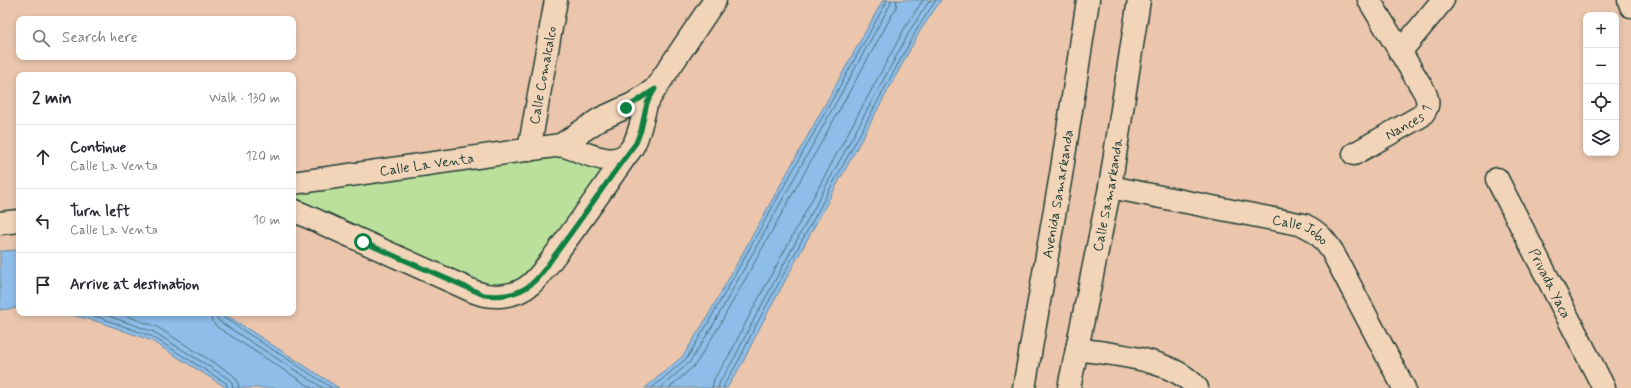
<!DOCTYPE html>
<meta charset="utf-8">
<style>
:root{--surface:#fff;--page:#f7f7f7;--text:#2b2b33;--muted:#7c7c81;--line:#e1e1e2}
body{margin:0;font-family:Mynerve,sans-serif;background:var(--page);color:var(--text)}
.controls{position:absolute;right:12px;top:12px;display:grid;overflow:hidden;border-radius:8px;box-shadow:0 2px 6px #0003}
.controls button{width:36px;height:36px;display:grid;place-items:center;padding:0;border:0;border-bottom:1px solid var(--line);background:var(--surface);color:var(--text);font:20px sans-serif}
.stop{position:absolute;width:12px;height:12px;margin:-9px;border:3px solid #0b8043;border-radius:50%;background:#fff}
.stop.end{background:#0b8043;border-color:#fff;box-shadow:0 1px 4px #0008}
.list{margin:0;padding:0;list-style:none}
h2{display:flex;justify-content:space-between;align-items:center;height:52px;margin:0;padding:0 16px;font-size:17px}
h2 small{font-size:13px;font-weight:400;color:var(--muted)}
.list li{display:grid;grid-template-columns:26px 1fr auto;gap:12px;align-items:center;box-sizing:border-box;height:64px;padding:0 16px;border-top:1px solid var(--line)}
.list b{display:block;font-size:15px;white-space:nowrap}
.list p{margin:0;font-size:13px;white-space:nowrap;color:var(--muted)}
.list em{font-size:13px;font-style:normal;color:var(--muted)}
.icon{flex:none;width:22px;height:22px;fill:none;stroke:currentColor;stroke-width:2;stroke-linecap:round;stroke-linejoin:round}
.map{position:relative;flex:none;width:1631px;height:388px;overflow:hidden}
.search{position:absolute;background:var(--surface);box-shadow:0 2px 6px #0003;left:16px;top:16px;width:280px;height:44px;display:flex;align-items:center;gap:10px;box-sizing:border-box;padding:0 14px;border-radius:8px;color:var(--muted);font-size:15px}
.panel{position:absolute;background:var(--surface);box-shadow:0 2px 6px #0003;left:16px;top:72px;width:280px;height:244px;border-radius:8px}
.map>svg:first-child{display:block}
.green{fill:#bae09c;stroke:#6c8e68}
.water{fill:#8ebde9;stroke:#628aa1}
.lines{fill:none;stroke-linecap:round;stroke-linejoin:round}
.shore{stroke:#4b707c;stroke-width:1}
.street-casing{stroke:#1f3d34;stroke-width:25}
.secondary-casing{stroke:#1f3d34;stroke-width:25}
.street{stroke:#f2d5b9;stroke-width:22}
.secondary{stroke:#f2d5b9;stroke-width:22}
.route{stroke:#0b8043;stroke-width:5}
.labels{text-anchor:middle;stroke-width:4;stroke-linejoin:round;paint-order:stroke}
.street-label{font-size:14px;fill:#1f3d34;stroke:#f2d5b9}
</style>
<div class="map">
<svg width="1631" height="388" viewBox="0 0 1631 388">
<rect width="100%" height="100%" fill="#ebc6ad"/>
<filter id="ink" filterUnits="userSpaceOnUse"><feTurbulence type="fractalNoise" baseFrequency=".025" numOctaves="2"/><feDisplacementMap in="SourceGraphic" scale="8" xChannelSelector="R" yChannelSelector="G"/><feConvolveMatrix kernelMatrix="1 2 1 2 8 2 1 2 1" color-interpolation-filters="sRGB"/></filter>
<g filter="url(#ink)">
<!-- green -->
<polygon class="green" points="561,145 613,174 544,268 493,297 293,210 293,183"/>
<!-- water -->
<g class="water">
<polygon points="883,0 941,0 920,31 760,327 743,362 727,388 645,388 683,356 705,321"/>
<polygon points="19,250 19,308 0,310 0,251"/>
<polygon points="64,313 223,313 339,388 227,388 150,340 96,321"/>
</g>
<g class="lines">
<!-- shore -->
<g class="shore">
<polyline points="80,313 98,317 151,336 226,383 228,388"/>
<polyline points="100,313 154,332 229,379 232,383 233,388"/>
<polyline points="119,313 157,327 232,374 237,380 239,388"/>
<polyline points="210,313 212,321 217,327 312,388"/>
<polyline points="216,313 217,318 220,322 323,388"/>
<polyline points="221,313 224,318 332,388"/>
<polyline points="652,388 687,358 708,323 886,3 886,0"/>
<polyline points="660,388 690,362 713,325 890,5 891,0"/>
<polyline points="669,388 695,365 718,328 896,8 897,0"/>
<polyline points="712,388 714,379 730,354 747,320 907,24 923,0"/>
<polyline points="718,388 720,382 735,357 752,323 912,27 930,0"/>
<polyline points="724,388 724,385 739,360 756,325 917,29 936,0"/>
</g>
<defs>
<g id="street">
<polyline points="1629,0 1631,6"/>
<polyline points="1400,52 1443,0"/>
<polyline points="561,145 600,119 633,104 655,89"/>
<path id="s1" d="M 529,150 L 556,0"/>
<path id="s2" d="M 1354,154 L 1421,116 C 1429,107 1429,101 1424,91 L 1369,0"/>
<path id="s3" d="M 1497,179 L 1604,388"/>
<path id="s4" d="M 293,183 L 561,145 C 576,149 590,157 605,159 C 637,164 639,128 646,105 C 648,100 652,94 655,89 L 715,0"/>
<path id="s5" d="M 1110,187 L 1304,225 C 1317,231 1324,239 1332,251 L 1404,388"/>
<path d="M 293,210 L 475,292 C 493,299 516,297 531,284 C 541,275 550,262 558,251 C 583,218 606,184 630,150"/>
<polyline points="0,223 19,221"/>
<path d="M 1077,349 C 1114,355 1172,358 1197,388"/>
<path id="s6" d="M 1069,388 L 1110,187 L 1139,0"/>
</g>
<g id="secondary">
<path id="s7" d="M 1024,388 L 1061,175 L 1088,0"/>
</g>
</defs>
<!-- street casing -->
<use href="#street" class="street-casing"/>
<!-- secondary casing -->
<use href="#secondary" class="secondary-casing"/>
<!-- street -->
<use href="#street" class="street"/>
<!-- secondary -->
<use href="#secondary" class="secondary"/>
</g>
</g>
<g class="lines" filter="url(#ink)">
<!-- route -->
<path class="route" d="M 363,242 L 484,295 C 499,297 517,295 530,285 C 541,277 549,262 557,252 C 584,216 609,178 636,143 L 641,130 L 647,103 L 655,89 L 626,108"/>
</g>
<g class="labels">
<!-- street labels -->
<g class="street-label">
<text dy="5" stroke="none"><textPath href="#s1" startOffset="76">Calle Comalcalco</textPath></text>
<text dy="5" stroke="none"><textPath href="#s2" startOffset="63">Nances 1</textPath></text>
<text dy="5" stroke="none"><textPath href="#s4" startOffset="135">Calle La Venta</textPath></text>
<text dy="5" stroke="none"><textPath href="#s7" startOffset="197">Avenida Samarkanda</textPath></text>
<text dy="5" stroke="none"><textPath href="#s6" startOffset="197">Calle Samarkanda</textPath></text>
<text dy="5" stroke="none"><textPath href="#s5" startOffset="196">Calle Jobo</textPath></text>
<text dy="5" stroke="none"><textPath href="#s3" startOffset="117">Privada Yaca</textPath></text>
</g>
</g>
</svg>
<div class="controls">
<button>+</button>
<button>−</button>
<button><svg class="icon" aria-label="locate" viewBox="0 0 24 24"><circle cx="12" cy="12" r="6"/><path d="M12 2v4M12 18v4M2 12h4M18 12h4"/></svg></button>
<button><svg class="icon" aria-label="layers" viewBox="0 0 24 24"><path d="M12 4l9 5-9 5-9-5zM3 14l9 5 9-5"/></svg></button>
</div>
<div class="stop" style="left:363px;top:242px"></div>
<div class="stop end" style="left:626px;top:108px"></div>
<div class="search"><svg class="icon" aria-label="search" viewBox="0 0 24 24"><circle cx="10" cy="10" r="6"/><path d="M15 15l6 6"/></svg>Search here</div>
<section class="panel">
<h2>2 min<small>Walk · 130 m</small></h2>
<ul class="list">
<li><svg class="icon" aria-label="ahead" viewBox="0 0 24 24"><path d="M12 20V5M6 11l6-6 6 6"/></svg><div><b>Continue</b><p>Calle La Venta</p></div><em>120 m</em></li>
<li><svg class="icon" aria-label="left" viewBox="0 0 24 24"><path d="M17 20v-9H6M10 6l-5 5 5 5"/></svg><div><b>Turn left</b><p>Calle La Venta</p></div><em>10 m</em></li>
<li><svg class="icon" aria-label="arrive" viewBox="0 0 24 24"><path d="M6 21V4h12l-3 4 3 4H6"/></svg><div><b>Arrive at destination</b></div></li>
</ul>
</section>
</div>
